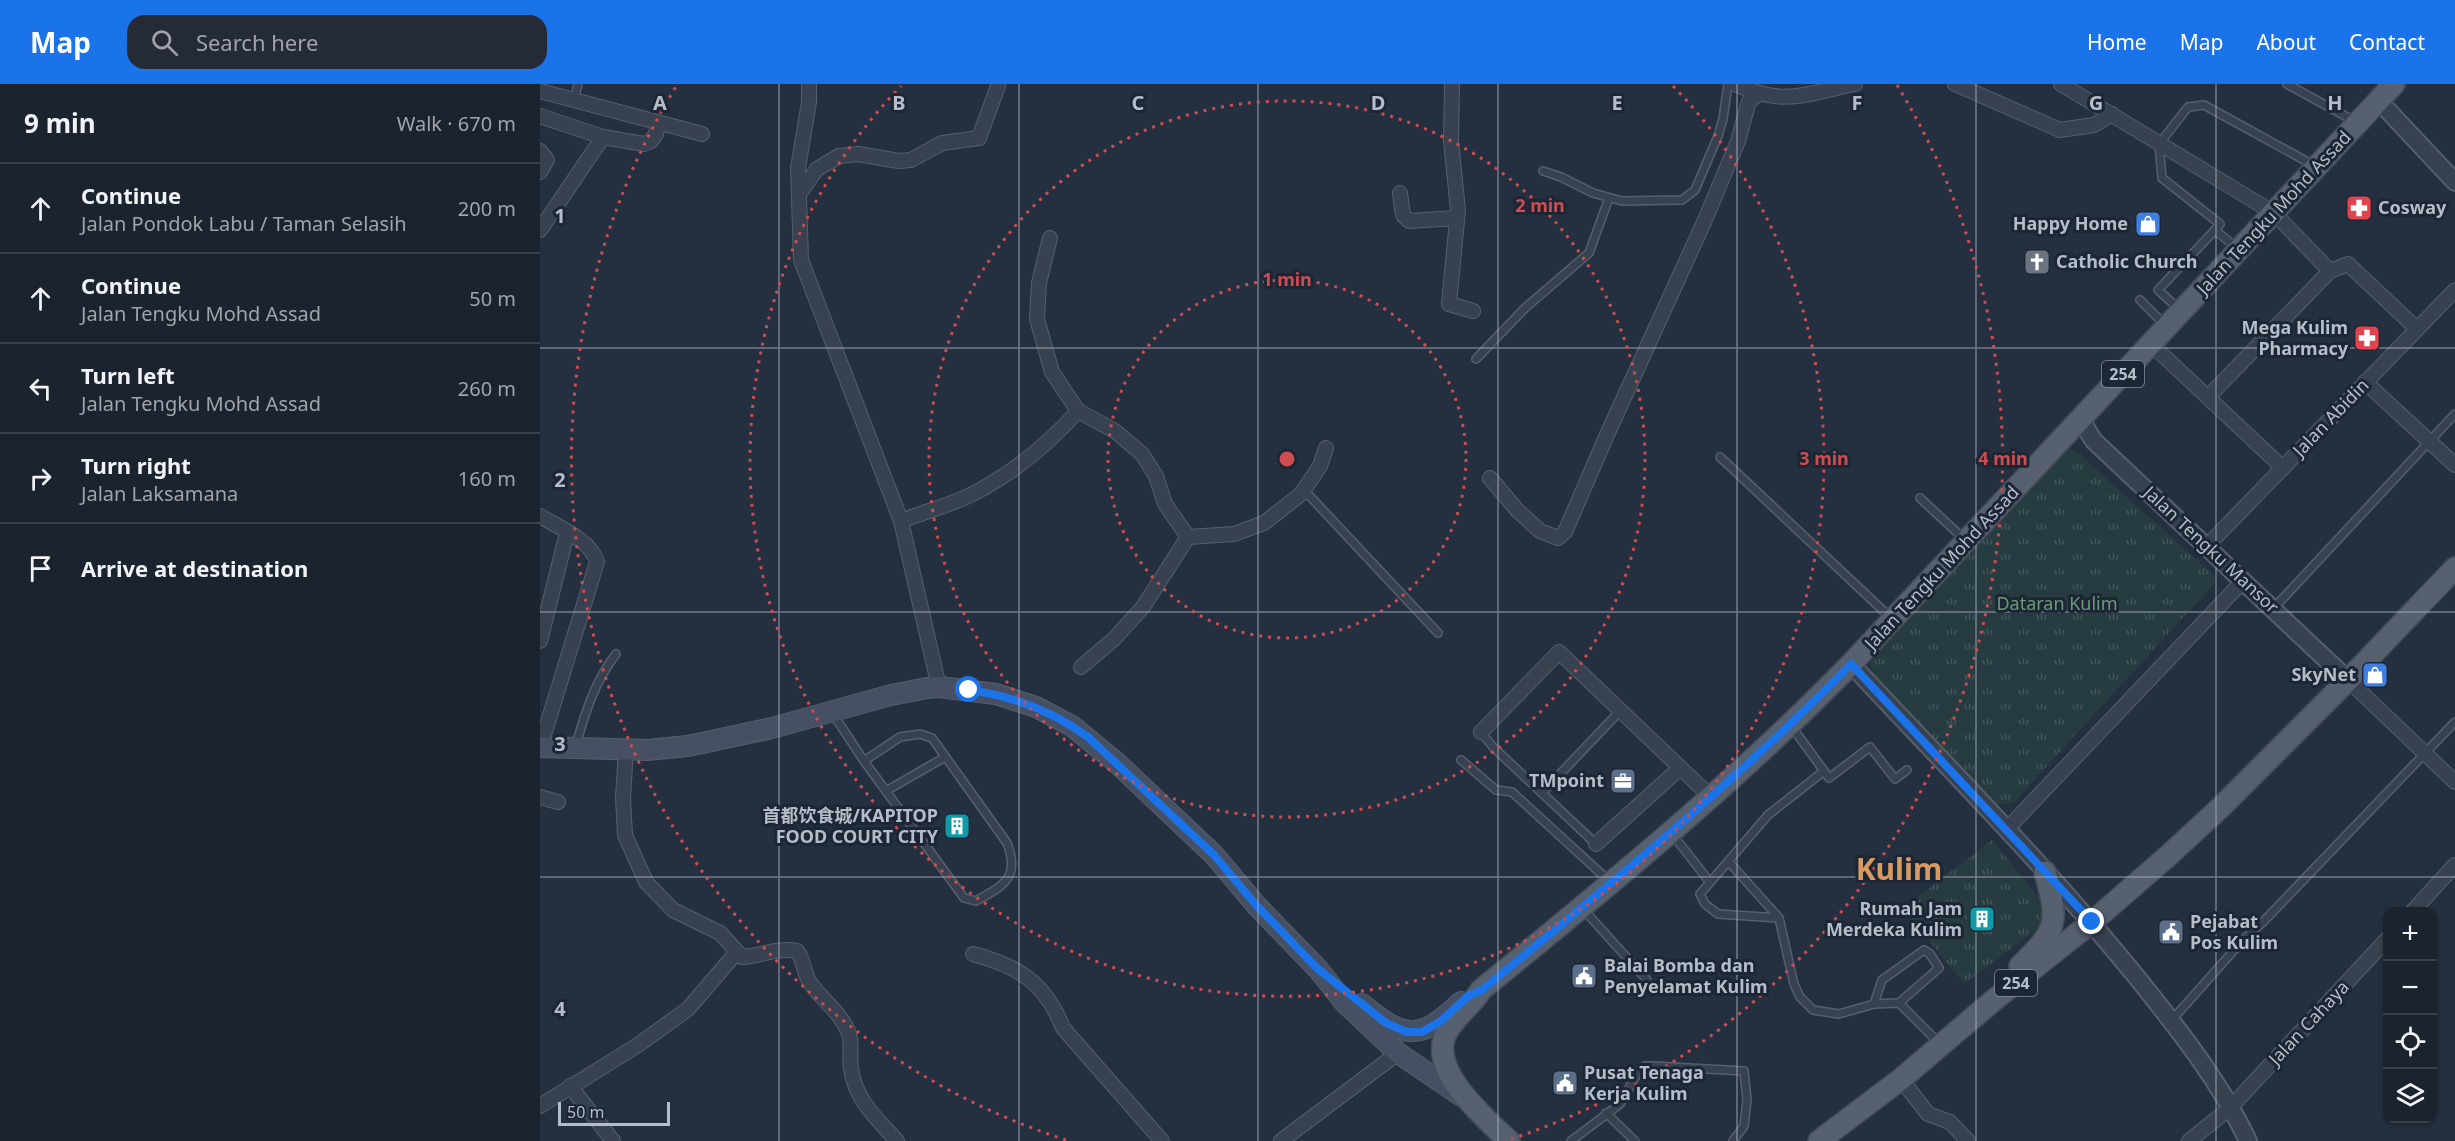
<!DOCTYPE html>
<meta charset="utf-8">
<style>
:root{--surface:#1b232f;--page:#242b37;--text:#f1f3f6;--muted:#a0a4aa;--line:#39404b;--accent:#1a73e8}
body{margin:0;font-family:"Noto Sans","Noto Sans SC",sans-serif;background:var(--page);color:var(--text)}
.controls{position:absolute;right:18px;bottom:18px;display:grid;overflow:hidden;border-radius:12px;box-shadow:0 2px 4px #0004}
.controls button{width:54px;height:54px;display:grid;place-items:center;padding:0;border:0;border-bottom:2px solid var(--line);background:var(--surface);color:var(--text);font:30px sans-serif}
.scale{position:absolute;left:18px;bottom:15px;width:112px;box-sizing:border-box;padding-left:6px;border:3px solid #b5bcca;border-top:0;font-size:16px;line-height:21px;white-space:nowrap;color:#b5bcca;-webkit-text-stroke:4px #1d2634;paint-order:stroke}
.stop{position:absolute;width:18px;height:18px;margin:-14px;border:4px solid #1a73e8;border-radius:50%;background:#fff}
.stop.end{background:#1a73e8;border-color:#fff;box-shadow:0 2px 6px #0008}
.list{margin:0;padding:0;list-style:none}
h2{display:flex;justify-content:space-between;align-items:center;height:78px;margin:0;padding:0 24px;font-size:26px}
h2 small{font-size:20px;font-weight:400;color:var(--muted)}
.list li{display:grid;grid-template-columns:39px 1fr auto;gap:18px;align-items:center;box-sizing:border-box;height:90px;padding:0 24px;border-top:2px solid var(--line)}
.list b{display:block;font-size:22px;white-space:nowrap}
.list p{margin:0;font-size:20px;white-space:nowrap;color:var(--muted)}
.list em{font-size:20px;font-style:normal;color:var(--muted)}
.icon{flex:none;width:33px;height:33px;fill:none;stroke:currentColor;stroke-width:2;stroke-linecap:round;stroke-linejoin:round}
.map{position:relative;flex:none;width:1915px;height:1057px;overflow:hidden}
header{display:flex;align-items:center;gap:36px;box-sizing:border-box;height:84px;padding:0 30px;background:var(--accent);color:#fff}
header strong{font-size:28px}
nav{display:flex;gap:33px;margin-inline-start:auto;font-size:21px}
.search{width:420px;height:54px;background:var(--page);display:flex;align-items:center;gap:15px;box-sizing:border-box;padding:0 21px;border-radius:18px;color:var(--muted);font-size:22px}
main{display:flex}
aside{flex:1;background:var(--surface)}
.map>svg:first-child{display:block}
.park{fill:url(#park-tufts)}
.lines{fill:none;stroke-linecap:round;stroke-linejoin:round}
.service-casing{stroke:#565f6d;stroke-width:10}
.minor-casing{stroke:#565f6d;stroke-width:16}
.tertiary-casing{stroke:#565f6d;stroke-width:20}
.secondary-casing{stroke:#565f6d;stroke-width:22}
.primary-casing{stroke:#424a58;stroke-width:24}
.service{stroke:#38414f;stroke-width:7}
.minor{stroke:#38414f;stroke-width:14}
.tertiary{stroke:#38414f;stroke-width:16}
.secondary{stroke:#465062;stroke-width:20}
.primary{stroke:#56606f;stroke-width:21}
.route{stroke:#1a73e8;stroke-width:8}
.grid{fill:none;stroke:#b5bcca;stroke-width:1.5;stroke-opacity:0.55}
.ring{fill:none;stroke:#ce4d50;stroke-width:3;stroke-dasharray:3 6}
.labels{text-anchor:middle;stroke-width:6;stroke-linejoin:round;paint-order:stroke}
.shield{fill:#1d2634;stroke:#878f9d;stroke-width:1.5}
.shield-label{font-size:16px;font-weight:bold;fill:#b5bcca}
.poi-label{font-size:18px;font-weight:bold;fill:#b5bcca;stroke:#1d2634;text-anchor:end}
.street-label{font-size:18px;fill:#b5bcca;stroke:#1d2634}
.park-label{font-size:18px;fill:#6b9b78;stroke:#1d2634}
.town-label{font-size:30px;font-weight:bold;fill:#d69a63;stroke:#1d2634}
.grid-label{font-size:20px;text-anchor:middle;font-weight:bold;fill:#b5bcca;stroke:#1d2634;stroke-width:6;stroke-linejoin:round;paint-order:stroke}
.centre{fill:#ce4d50;stroke:#1d2634;stroke-width:3}
.ring-label{font-size:18px;text-anchor:middle;font-weight:bold;fill:#ce4d50;stroke:#1d2634;stroke-width:6;stroke-linejoin:round;paint-order:stroke}
</style>
<header>
<strong>Map</strong>
<div class="search"><svg class="icon" aria-label="search" viewBox="0 0 24 24"><circle cx="10" cy="10" r="6"/><path d="M15 15l6 6"/></svg>Search here</div>
<nav><a>Home</a><a>Map</a><a>About</a><a>Contact</a></nav>
</header>
<main>
<aside>
<h2>9 min<small>Walk · 670 m</small></h2>
<ul class="list">
<li><svg class="icon" aria-label="ahead" viewBox="0 0 24 24"><path d="M12 20V5M6 11l6-6 6 6"/></svg><div><b>Continue</b><p>Jalan Pondok Labu / Taman Selasih</p></div><em>200 m</em></li>
<li><svg class="icon" aria-label="ahead" viewBox="0 0 24 24"><path d="M12 20V5M6 11l6-6 6 6"/></svg><div><b>Continue</b><p>Jalan Tengku Mohd Assad</p></div><em>50 m</em></li>
<li><svg class="icon" aria-label="left" viewBox="0 0 24 24"><path d="M17 20v-9H6M10 6l-5 5 5 5"/></svg><div><b>Turn left</b><p>Jalan Tengku Mohd Assad</p></div><em>260 m</em></li>
<li><svg class="icon" aria-label="right" viewBox="0 0 24 24"><path d="M7 20v-9h11M14 6l5 5-5 5"/></svg><div><b>Turn right</b><p>Jalan Laksamana</p></div><em>160 m</em></li>
<li><svg class="icon" aria-label="arrive" viewBox="0 0 24 24"><path d="M6 21V4h12l-3 4 3 4H6"/></svg><div><b>Arrive at destination</b></div></li>
</ul>
</aside>
<div class="map">
<svg width="1915" height="1057" viewBox="0 0 1915 1057">
<defs>
<pattern id="park-tufts" width="24" height="20" patternUnits="userSpaceOnUse" patternTransform="scale(1.5)"><rect width="24" height="20" fill="#263c40"/><path d="M3 7l-1-3M5 7V3M7 7l1-3M15 17l-1-3M17 17v-4M19 17l1-3" fill="none" stroke="#43565a"/></pattern>
</defs>
<rect width="100%" height="100%" fill="#242f3f"/>
<!-- park -->
<g class="park">
<polygon points="1522,364 1536,367 1674,491 1675,499 1473,719 1457,721 1447,718 1334,593 1330,580 1333,569"/>
<polygon points="1452,756 1499,814 1503,827 1499,844 1424,900 1363,824"/>
</g>
<g class="lines">
<defs>
<g id="service">
<polyline points="1747,0 1816,38"/>
<polyline points="34,16 38,0"/>
<polyline points="1003,87 1021,93 1053,109 1082,117 1142,116 1155,106 1178,52 1183,35 1188,0"/>
<polyline points="1675,146 1680,140 1622,94 1619,60 1648,23 1664,21 1775,82"/>
<polyline points="1600,216 1624,240"/>
<polyline points="1640,226 1618,206 1675,146 1698,165"/>
<polyline points="936,275 985,224 1049,169 1069,114"/>
<polyline points="1180,373 1351,534"/>
<polyline points="764,406 898,549"/>
<polyline points="1380,414 1424,455"/>
<polyline points="1733,525 1915,330"/>
<polyline points="293,630 324,677"/>
<polyline points="1252,643 1284,687"/>
<polyline points="941,648 953,663 1056,760"/>
<path d="M 380,650 L 392,654 L 467,759 C 480,793 465,801 436,817 L 424,814 L 324,677 L 360,653 Z"/>
<path d="M 36,661 C 45,629 55,597 76,570"/>
<polyline points="921,676 956,706 972,708 1068,796"/>
<polyline points="346,707 405,673"/>
<polyline points="1002,709 1080,627"/>
<polyline points="1132,750 1169,797"/>
<polyline points="1189,778 1239,834 1254,900 1260,913 1273,926 1299,930 1334,920 1359,919 1400,960"/>
<polyline points="1044,826 1107,896"/>
<polyline points="1239,834 1178,830 1165,820 1160,810 1228,731 1284,687 1289,694 1330,663 1355,695 1367,686"/>
<polyline points="1334,920 1342,896 1384,866 1390,870 1399,884 1359,919"/>
<polyline points="1631,937 1704,855 1723,838 1915,638"/>
<polyline points="1066,1029 1095,1057"/>
<polyline points="1031,1057 1080,1020 1098,988 1105,982 1113,982 1204,987 1207,1016 1204,1042 1193,1057"/>
</g>
<g id="minor">
<polyline points="269,0 269,18 258,84 261,176 361,437 399,603"/>
<polyline points="912,0 911,57 918,126 909,220 933,227"/>
<path d="M 1195,0 C 1245,23 1265,10 1315,0"/>
<polyline points="1415,0 1520,46 1554,41 1572,30"/>
<polyline points="1521,0 1734,129 1790,187"/>
<polyline points="0,7 162,50"/>
<polyline points="0,32 63,53 104,60 111,57 116,50 118,39"/>
<polyline points="0,67 7,76 0,88"/>
<polyline points="260,109 277,85 299,72 318,70 359,77 371,76 402,59 439,54 458,2"/>
<polyline points="860,109 863,131 869,137 917,134"/>
<polyline points="0,146 63,53"/>
<polyline points="510,154 499,199 497,235 512,288 538,327 575,347 602,370 616,392 625,420 648,453 603,523 574,555 541,583"/>
<polyline points="1611,260 1743,384"/>
<polyline points="1825,298 1915,381"/>
<polyline points="1668,313 1790,187 1808,180 1877,245"/>
<polyline points="950,394 977,426 1000,447 1018,454 1025,448 1066,353 1165,136 1198,57 1209,17 1219,10"/>
<path d="M 0,432 C 18,443 51,456 57,478 L 0,664"/>
<path d="M 361,437 C 386,427 419,419 442,405 C 478,385 511,357 538,327"/>
<polyline points="648,453 694,450 724,439 761,410 780,382 786,364"/>
<polyline points="1667,462 1915,206"/>
<polyline points="0,557 27,449"/>
<polyline points="1808,596 1915,698"/>
<polyline points="941,648 1019,568 1171,713"/>
<path d="M 86,665 L 83,714 L 85,751 L 106,798 L 133,826 L 180,849 L 202,873 C 221,872 237,863 257,867 C 265,877 263,890 271,900 C 283,917 300,928 308,947 C 313,958 309,973 311,984 C 315,1016 337,1035 357,1057"/>
<polyline points="0,713 18,718"/>
<polyline points="1466,746 1703,497"/>
<polyline points="1056,760 1140,684"/>
<polyline points="1872,828 1915,781"/>
<path d="M 433,870 C 478,882 505,898 523,944 L 622,1057"/>
<polyline points="1361,995 1388,1030 1410,1038 1428,1057"/>
<polyline points="30,1002 73,1057"/>
<polyline points="0,1022 98,961 148,925 196,869"/>
<polyline points="741,1057 858,969"/>
<polyline points="1649,1057 1690,1024 1848,854"/>
</g>
<g id="tertiary">
<polyline points="1839,17 1915,98"/>
<polyline points="1544,332 1544,341 1554,357 1808,596"/>
<path d="M 1311,580 C 1408,684 1509,785 1599,896 C 1639,946 1681,999 1708,1057"/>
</g>
<g id="secondary">
<polyline points="0,663 107,666 148,662 232,644 351,611 387,604 399,603 456,610 496,623 532,642 577,679 674,771 716,821 778,885 804,918 858,969 923,1013"/>
<path d="M 822,920 C 865,956 880,957 921,918"/>
</g>
<g id="primary">
<path d="M 1480,882 C 1518,845 1519,839 1505,788"/>
<path d="M 969,1057 C 945,1034 884,983 908,946 C 917,931 932,921 941,906 C 1068,802 1196,698 1311,580 L 1854,0"/>
<polyline points="1279,1057 1361,995 1454,916 1552,838 1628,772 1681,723 1808,596 1915,484"/>
</g>
</defs>
<!-- service casing -->
<use href="#service" class="service-casing"/>
<!-- minor casing -->
<use href="#minor" class="minor-casing"/>
<!-- tertiary casing -->
<use href="#tertiary" class="tertiary-casing"/>
<!-- secondary casing -->
<use href="#secondary" class="secondary-casing"/>
<!-- primary casing -->
<use href="#primary" class="primary-casing"/>
<!-- service -->
<use href="#service" class="service"/>
<!-- minor -->
<use href="#minor" class="minor"/>
<!-- tertiary -->
<use href="#tertiary" class="tertiary"/>
<!-- secondary -->
<use href="#secondary" class="secondary"/>
<!-- primary -->
<use href="#primary" class="primary"/>
</g>
<g class="lines">
<!-- route -->
<path class="route" d="M 429,606 C 473,612 512,627 548,653 L 674,771 L 716,821 L 778,885 L 846,939 L 867,948 L 882,948 L 901,937 L 928,912 L 942,906 C 1068,802 1196,698 1311,580 L 1552,838"/>
</g>
<!-- grid -->
<path class="grid" d="M 239,0 L 239,1057M 479,0 L 479,1057M 718,0 L 718,1057M 958,0 L 958,1057M 1197,0 L 1197,1057M 1436,0 L 1436,1057M 1676,0 L 1676,1057M 0,264 L 1915,264M 0,528 L 1915,528M 0,793 L 1915,793"/>
<!-- distance rings -->
<g class="ring">
<circle cx="747" cy="375" r="179"/>
<circle cx="747" cy="375" r="358"/>
<path d="M1133 2A537 537 0 1 1 361 2"/>
<path d="M526 1056A716 716 0 0 1 137 1M1357 1A716 716 0 0 1 968 1056"/>
</g>
<!-- icons -->
<defs>
<symbol id="pharmacy-square" viewBox="-11 -11 22 22"><rect x="-9" y="-9" width="18" height="18" rx="4" fill="#e0444e" stroke="#1d2634"/><path d="M-2-6h4v4h4v4h-4v4h-4v-4h-4v-4h4Z" fill="#fff"/></symbol>
<symbol id="shop-square" viewBox="-11 -11 22 22"><rect x="-9" y="-9" width="18" height="18" rx="4" fill="#3f7fe0" stroke="#1d2634"/><path d="M-5-2.5h2.3a2.7 3.5 0 0 1 5.4 0H5L5.5 6h-11ZM-1.5-2.5h3a1.5 2.3 0 0 0-3 0Z" fill="#fff"/></symbol>
<symbol id="church-square" viewBox="-11 -11 22 22"><rect x="-9" y="-9" width="18" height="18" rx="4" fill="#6b7280" stroke="#1d2634"/><path d="M-1.2-6h2.4v3.5h3.3v2.4h-3.3V6h-2.4V-.1h-3.3v-2.4h3.3Z" fill="#fff"/></symbol>
<symbol id="office-square" viewBox="-11 -11 22 22"><rect x="-9" y="-9" width="18" height="18" rx="4" fill="#5c6f8a" stroke="#1d2634"/><path d="M-6-3h4V-5.5h4V-3h4V5H-6ZM-1-4.5V-3h2v-1.5ZM-6 0V1H6V0Z" fill="#fff"/></symbol>
<symbol id="building-square" viewBox="-11 -11 22 22"><rect x="-9" y="-9" width="18" height="18" rx="4" fill="#0f9aa8" stroke="#1d2634"/><path d="M-4-6H4V6H1V3H-1V6H-4ZM-2.5-4.3h1.7v1.8h-1.7ZM.8-4.3h1.7v1.8H.8ZM-2.5-1h1.7V.8h-1.7ZM.8-1h1.7V.8H.8Z" fill="#fff"/></symbol>
<symbol id="civic-square" viewBox="-11 -11 22 22"><rect x="-9" y="-9" width="18" height="18" rx="4" fill="#5c6f8a" stroke="#1d2634"/><path d="M-.6-6.5H3V-4.5H.6V-3L4-1V1h2V6H-6V1h2V-1L-.6-3ZM-1.2 2.5V6h2.4V2.5Z" fill="#fff"/></symbol>
</defs>
<g fill-rule="evenodd">
<use href="#pharmacy-square" x="1804" y="109" width="30" height="30"/>
<use href="#shop-square" x="1593" y="125" width="30" height="30"/>
<use href="#church-square" x="1482" y="163" width="30" height="30"/>
<use href="#pharmacy-square" x="1812" y="239" width="30" height="30"/>
<use href="#shop-square" x="1820" y="576" width="30" height="30"/>
<use href="#office-square" x="1068" y="682" width="30" height="30"/>
<use href="#building-square" x="402" y="727" width="30" height="30"/>
<use href="#building-square" x="1427" y="820" width="30" height="30"/>
<use href="#civic-square" x="1616" y="833" width="30" height="30"/>
<use href="#civic-square" x="1029" y="877" width="30" height="30"/>
<use href="#civic-square" x="1010" y="984" width="30" height="30"/>
</g>
<g class="labels">
<!-- shield labels -->
<g class="shield">
<rect x="1562" y="277" width="42" height="26" rx="4.5"/>
<rect x="1455" y="886" width="42" height="26" rx="4.5"/>
</g>
<g class="shield-label">
<text x="1583" y="296">254</text>
<text x="1476" y="905">254</text>
</g>
<!-- poi labels -->
<g class="poi-label">
<text x="1838" y="130" text-anchor="start">Cosway</text>
<text x="1588" y="146">Happy Home</text>
<text x="1516" y="184" text-anchor="start">Catholic Church</text>
<text x="1808" y="250">Mega Kulim<tspan x="1808" dy="21">Pharmacy</tspan></text>
<text x="1816" y="597">SkyNet</text>
<text x="1064" y="703">TMpoint</text>
<text x="398" y="738">首都饮食城/KAPITOP<tspan x="398" dy="21">FOOD COURT CITY</tspan></text>
<text x="1422" y="831">Rumah Jam<tspan x="1422" dy="21">Merdeka Kulim</tspan></text>
<text x="1650" y="844" text-anchor="start">Pejabat<tspan x="1650" dy="21">Pos Kulim</tspan></text>
<text x="1064" y="888" text-anchor="start">Balai Bomba dan<tspan x="1064" dy="21">Penyelamat Kulim</tspan></text>
<text x="1044" y="995" text-anchor="start">Pusat Tenaga<tspan x="1044" dy="21">Kerja Kulim</tspan></text>
</g>
<!-- street labels -->
<g class="street-label">
<text transform="translate(1734 129) rotate(-47)" y="6">Jalan Tengku Mohd Assad</text>
<text transform="translate(1791 334) rotate(-46)" y="6">Jalan Abidin</text>
<text transform="translate(1671 466) rotate(43)" y="6">Jalan Tengku Mansor</text>
<text transform="translate(1402 484) rotate(-47)" y="6">Jalan Tengku Mohd Assad</text>
<text transform="translate(1769 939) rotate(-47)" y="6">Jalan Cahaya</text>
</g>
<!-- park labels -->
<g class="park-label">
<text x="1517" y="526">Dataran Kulim</text>
</g>
<!-- town labels -->
<g class="town-label">
<text x="1359" y="796">Kulim</text>
</g>
</g>
<g class="grid-label">
<text x="120" y="26">A</text>
<text x="359" y="26">B</text>
<text x="598" y="26">C</text>
<text x="838" y="26">D</text>
<text x="1077" y="26">E</text>
<text x="1317" y="26">F</text>
<text x="1556" y="26">G</text>
<text x="1795" y="26">H</text>
<text x="20" y="139">1</text>
<text x="20" y="403">2</text>
<text x="20" y="667">3</text>
<text x="20" y="932">4</text>
</g>
<circle cx="747" cy="375" r="9" class="centre"/>
<g class="ring-label">
<text x="1000" y="128">2 min</text>
<text x="747" y="202">1 min</text>
<text x="1284" y="381">3 min</text>
<text x="1463" y="381">4 min</text>
</g>
</svg>
<div class="controls">
<button>+</button>
<button>−</button>
<button><svg class="icon" aria-label="locate" viewBox="0 0 24 24"><circle cx="12" cy="12" r="6"/><path d="M12 2v4M12 18v4M2 12h4M18 12h4"/></svg></button>
<button><svg class="icon" aria-label="layers" viewBox="0 0 24 24"><path d="M12 4l9 5-9 5-9-5zM3 14l9 5 9-5"/></svg></button>
</div>
<div class="scale">50 m</div>
<div class="stop" style="left:429px;top:606px"></div>
<div class="stop end" style="left:1552px;top:838px"></div>
</div>
</main>
